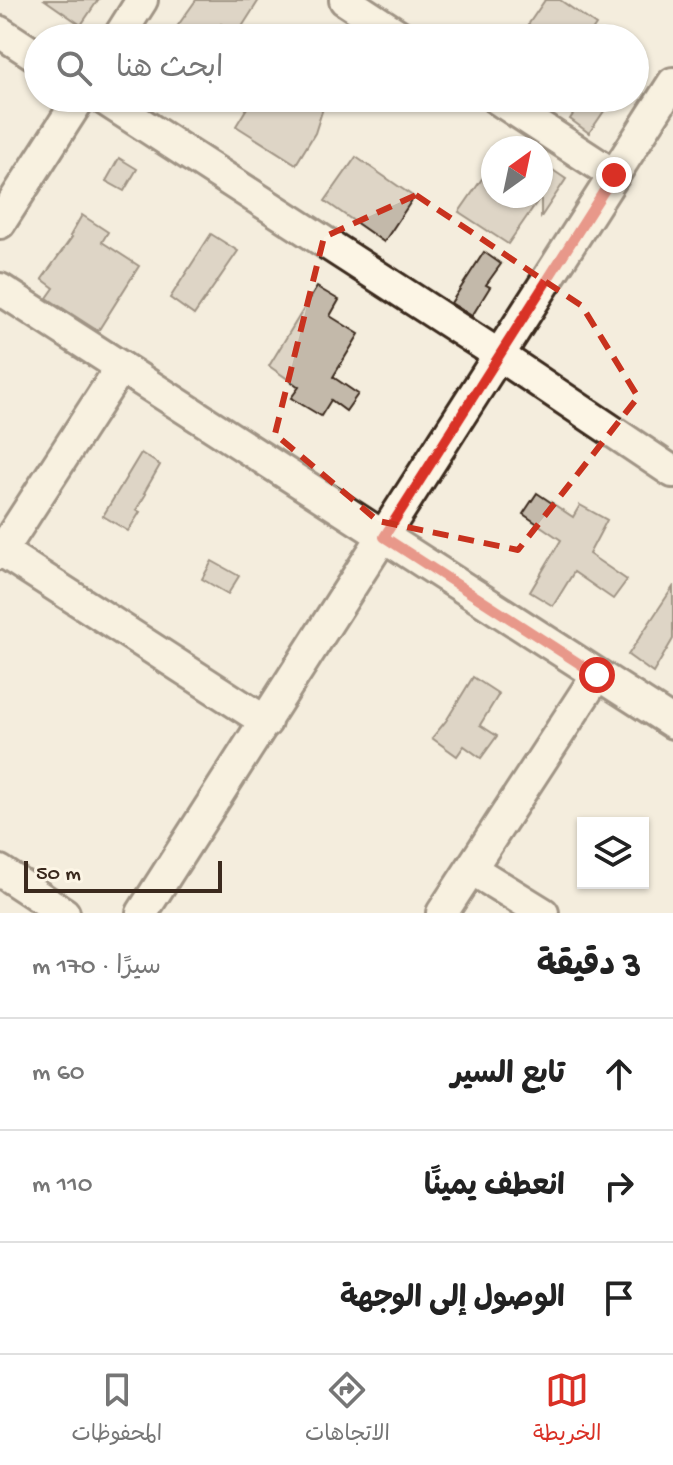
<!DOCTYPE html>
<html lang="ar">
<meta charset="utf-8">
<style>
:root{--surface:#fff;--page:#f6f6f6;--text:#222;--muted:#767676;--line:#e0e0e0;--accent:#d93025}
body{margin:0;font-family:"Gochi Hand","Playpen Sans Arabic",sans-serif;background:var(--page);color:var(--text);direction:rtl}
.controls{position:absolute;right:24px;bottom:24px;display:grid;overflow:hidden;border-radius:0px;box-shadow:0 2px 6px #0004}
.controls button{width:72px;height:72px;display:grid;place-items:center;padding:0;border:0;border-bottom:2px solid var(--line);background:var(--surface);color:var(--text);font:40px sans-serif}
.compass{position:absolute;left:481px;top:136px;width:72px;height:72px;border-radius:50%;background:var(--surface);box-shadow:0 2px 6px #0004;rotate:33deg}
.scale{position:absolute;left:24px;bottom:20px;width:198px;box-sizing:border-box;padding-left:8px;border:4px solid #3b2a1e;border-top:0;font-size:22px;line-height:28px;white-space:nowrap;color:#3b2a1e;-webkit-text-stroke:6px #fcf5e5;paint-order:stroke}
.stop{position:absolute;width:24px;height:24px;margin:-18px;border:6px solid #d93025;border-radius:50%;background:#fff}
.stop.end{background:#d93025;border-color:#fff;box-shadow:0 2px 8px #0008}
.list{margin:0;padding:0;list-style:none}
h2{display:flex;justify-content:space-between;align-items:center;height:104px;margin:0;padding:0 32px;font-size:34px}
h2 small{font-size:26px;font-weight:400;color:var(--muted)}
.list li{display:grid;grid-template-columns:52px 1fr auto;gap:24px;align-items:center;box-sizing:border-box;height:112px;padding:0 32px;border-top:2px solid var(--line)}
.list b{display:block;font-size:30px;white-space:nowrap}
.list em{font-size:26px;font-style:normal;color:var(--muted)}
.icon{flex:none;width:44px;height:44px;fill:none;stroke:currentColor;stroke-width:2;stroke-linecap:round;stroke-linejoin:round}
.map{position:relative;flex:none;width:673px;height:913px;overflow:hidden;direction:ltr}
.search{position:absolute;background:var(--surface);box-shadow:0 2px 6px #0004;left:24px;right:24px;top:24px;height:88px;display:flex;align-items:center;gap:20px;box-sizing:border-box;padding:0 28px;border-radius:44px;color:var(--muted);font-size:30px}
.sheet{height:440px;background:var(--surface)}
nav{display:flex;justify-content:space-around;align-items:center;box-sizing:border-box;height:112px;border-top:2px solid var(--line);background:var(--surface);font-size:22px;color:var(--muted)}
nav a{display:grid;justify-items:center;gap:4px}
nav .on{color:var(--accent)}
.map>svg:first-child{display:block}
.building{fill:#c3b9aa;stroke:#3b2a1e;stroke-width:2}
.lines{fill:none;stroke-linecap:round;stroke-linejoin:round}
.minor-casing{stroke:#3b2a1e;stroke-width:36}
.minor{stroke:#fcf5e5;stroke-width:30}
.route{stroke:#d93025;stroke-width:10}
.marked{fill:none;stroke:#c8321e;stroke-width:6;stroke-dasharray:16 10;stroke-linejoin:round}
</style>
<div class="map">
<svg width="673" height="913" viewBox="0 0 673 913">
<rect width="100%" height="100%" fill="#f4eddd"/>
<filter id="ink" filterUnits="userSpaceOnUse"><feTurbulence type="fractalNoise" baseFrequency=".0125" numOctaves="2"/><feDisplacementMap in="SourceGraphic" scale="16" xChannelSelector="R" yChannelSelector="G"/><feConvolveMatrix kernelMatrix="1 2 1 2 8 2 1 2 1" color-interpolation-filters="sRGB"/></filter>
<g filter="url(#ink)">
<!-- building -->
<g class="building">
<polygon points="45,0 98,0 81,25"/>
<polygon points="196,0 259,0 238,33 221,24 212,37 200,29 194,38 169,38"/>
<polygon points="545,0 560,0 596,25 587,38 519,38"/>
<polygon points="253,98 296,98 323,108 315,133 296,164 236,126"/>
<polygon points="584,98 613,98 589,133 570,119"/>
<polygon points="356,157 414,197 384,242 325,201"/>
<polygon points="119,158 137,169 124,191 106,181"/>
<polygon points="541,162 566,179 541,217"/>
<polygon points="493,163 493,196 541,196 508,244 459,212"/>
<polygon points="82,215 108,232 102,242 139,266 98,331 47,298 54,288 42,279 72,237 70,236"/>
<polygon points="211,234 238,251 194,315 170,298"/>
<polygon points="484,252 501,264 486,285 490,287 472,316 451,303"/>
<polygon points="317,287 339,300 330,316 359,334 333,377 358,394 346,411 331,400 321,416 291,398 299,387 269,366"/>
<polygon points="141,453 160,465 144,493 146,494 136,510 140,512 128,531 103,516"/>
<polygon points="537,493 573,517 580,505 607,520 589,554 627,580 613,599 574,572 553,606 530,592 561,540 523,514"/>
<polygon points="212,561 239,576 228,594 202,579"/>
<polygon points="673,587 673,639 653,673 628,655"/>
<polygon points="473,677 499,694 480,725 497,736 481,758 464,746 457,756 432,738 446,721"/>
</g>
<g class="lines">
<defs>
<g id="minor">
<polyline points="345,0 403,38"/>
<polyline points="0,32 38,57"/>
<polyline points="118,38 142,0"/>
<polyline points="102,98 499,355 673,472"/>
<polyline points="496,98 614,175"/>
<polyline points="0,223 80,98"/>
<polyline points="0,289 673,723"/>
<polyline points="0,550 266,722"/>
<polyline points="0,554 121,367"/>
<polyline points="473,870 543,913"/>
<polyline points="0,871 64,913"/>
<polyline points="142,913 673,83"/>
<polyline points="442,913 597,675"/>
</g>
</defs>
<!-- minor casing -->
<use href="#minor" class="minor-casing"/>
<!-- minor -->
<use href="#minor" class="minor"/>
</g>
</g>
<g class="lines" filter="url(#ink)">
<!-- route -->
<polyline class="route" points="597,675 384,537 614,175"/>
</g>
<!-- marked area -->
<path d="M0 0H673V913H0ZM 416,195 L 582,306 L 638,397 L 518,550 L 378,521 L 275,434 L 324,237 Z" fill="#f4eddd" fill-opacity=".55" fill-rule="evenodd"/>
<path class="marked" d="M 416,195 L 582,306 L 638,397 L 518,550 L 378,521 L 275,434 L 324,237 Z"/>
</svg>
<div class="controls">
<button><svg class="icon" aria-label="layers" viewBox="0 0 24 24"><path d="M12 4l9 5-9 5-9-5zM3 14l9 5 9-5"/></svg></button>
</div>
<svg class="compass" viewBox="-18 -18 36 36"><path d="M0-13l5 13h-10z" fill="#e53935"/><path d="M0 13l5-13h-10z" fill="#767676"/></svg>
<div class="scale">50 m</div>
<div class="stop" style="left:597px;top:675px"></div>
<div class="stop end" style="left:614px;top:175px"></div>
<div class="search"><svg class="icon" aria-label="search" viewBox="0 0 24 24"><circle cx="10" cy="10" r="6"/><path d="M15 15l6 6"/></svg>ابحث هنا</div>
</div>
<section class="sheet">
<h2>3 دقيقة<small>سيرًا · 170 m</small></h2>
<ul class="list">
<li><svg class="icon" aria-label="ahead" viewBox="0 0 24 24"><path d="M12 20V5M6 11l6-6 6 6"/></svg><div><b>تابع السير</b></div><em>60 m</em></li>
<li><svg class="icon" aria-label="right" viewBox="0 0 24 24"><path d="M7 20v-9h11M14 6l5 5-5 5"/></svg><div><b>انعطف يمينًا</b></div><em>110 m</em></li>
<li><svg class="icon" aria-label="arrive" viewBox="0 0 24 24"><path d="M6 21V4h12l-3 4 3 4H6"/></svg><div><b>الوصول إلى الوجهة</b></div></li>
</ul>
</section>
<nav>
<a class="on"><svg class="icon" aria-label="map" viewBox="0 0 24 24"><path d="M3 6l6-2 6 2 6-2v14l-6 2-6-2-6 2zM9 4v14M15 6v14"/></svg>الخريطة</a>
<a><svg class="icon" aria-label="directions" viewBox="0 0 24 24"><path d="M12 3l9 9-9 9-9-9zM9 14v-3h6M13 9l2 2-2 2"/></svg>الاتجاهات</a>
<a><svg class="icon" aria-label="saved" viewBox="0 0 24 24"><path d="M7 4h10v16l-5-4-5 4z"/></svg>المحفوظات</a>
</nav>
